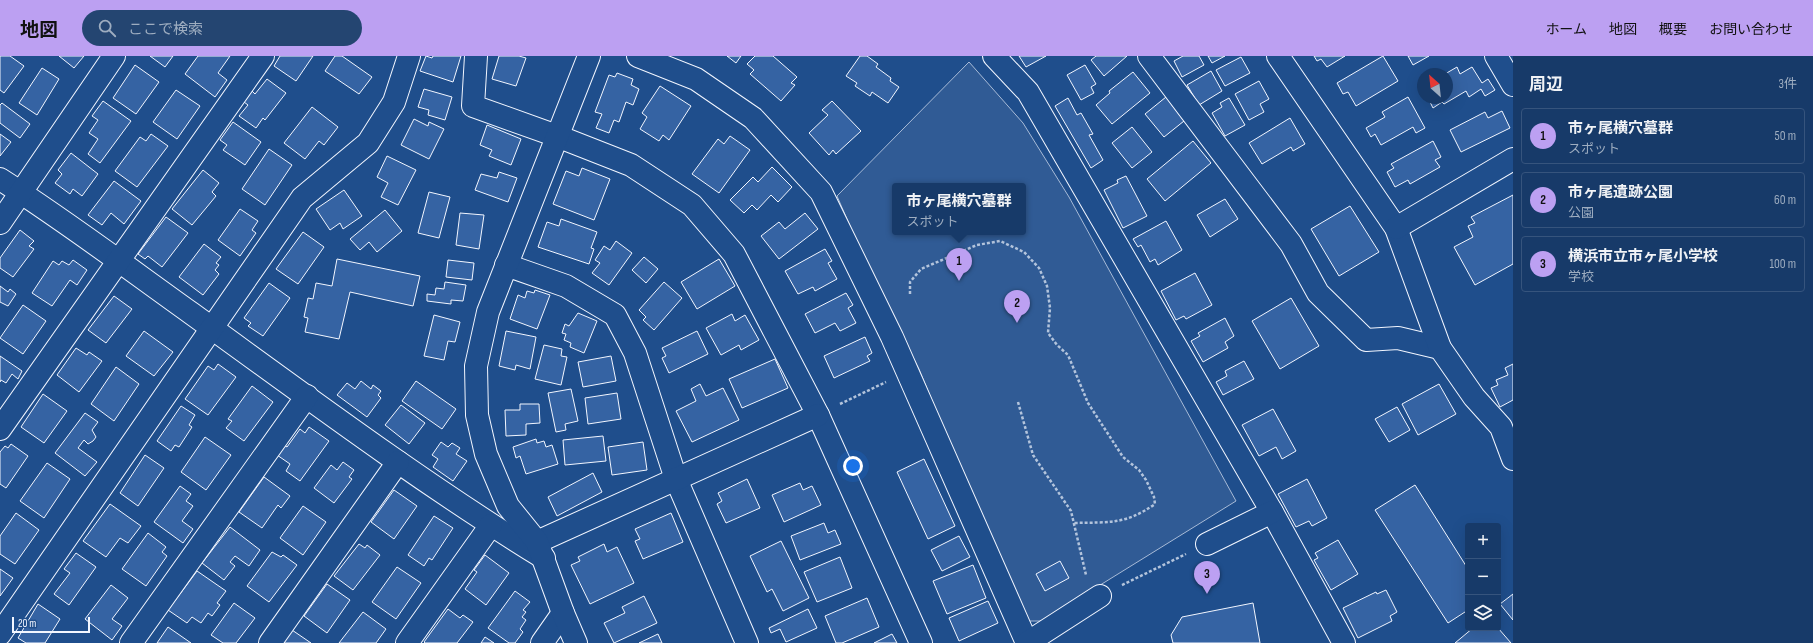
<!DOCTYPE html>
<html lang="ja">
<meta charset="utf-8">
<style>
:root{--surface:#173a69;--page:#244571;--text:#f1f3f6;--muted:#9eadc0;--line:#36547d;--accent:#bca0f2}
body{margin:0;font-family:"Sofia Sans Condensed","Noto Sans JP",sans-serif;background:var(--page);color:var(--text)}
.controls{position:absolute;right:12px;bottom:12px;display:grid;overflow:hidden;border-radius:4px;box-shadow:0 4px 16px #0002}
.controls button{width:36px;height:36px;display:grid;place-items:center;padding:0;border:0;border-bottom:1px solid var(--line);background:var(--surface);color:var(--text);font:20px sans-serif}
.compass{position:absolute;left:1417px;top:12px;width:36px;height:36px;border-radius:50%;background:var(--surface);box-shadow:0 4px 16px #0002;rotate:333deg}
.scale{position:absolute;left:12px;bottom:10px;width:78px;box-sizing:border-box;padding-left:4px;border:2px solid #f2f6ff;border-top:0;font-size:11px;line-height:14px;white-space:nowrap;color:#f2f6ff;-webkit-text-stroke:3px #1f4e8c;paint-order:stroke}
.you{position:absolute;left:853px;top:410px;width:14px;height:14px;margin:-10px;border:3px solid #fff;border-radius:50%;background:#1a73e8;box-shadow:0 0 0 6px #1a73e833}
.badge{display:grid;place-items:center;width:26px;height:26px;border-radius:50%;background:var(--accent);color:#111;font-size:13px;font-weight:700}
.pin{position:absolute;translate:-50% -33px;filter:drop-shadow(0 1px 2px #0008)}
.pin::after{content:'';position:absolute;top:21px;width:14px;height:12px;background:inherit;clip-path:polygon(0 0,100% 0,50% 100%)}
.popup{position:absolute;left:892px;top:127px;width:134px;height:52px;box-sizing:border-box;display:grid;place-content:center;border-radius:4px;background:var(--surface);filter:drop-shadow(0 1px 3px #0005);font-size:13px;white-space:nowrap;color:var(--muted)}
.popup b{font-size:15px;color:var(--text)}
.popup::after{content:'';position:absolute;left:50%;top:100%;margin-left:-8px;border:8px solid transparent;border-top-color:var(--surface)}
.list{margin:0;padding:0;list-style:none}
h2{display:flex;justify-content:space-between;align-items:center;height:52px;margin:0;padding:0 16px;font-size:17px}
h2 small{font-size:13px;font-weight:400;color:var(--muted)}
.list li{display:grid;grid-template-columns:26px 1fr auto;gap:12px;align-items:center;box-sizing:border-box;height:56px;margin:0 8px 8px;padding:0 8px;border:1px solid var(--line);border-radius:4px}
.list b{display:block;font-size:15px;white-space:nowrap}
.list p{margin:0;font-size:13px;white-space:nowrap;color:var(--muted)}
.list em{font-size:13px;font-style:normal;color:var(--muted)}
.icon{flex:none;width:22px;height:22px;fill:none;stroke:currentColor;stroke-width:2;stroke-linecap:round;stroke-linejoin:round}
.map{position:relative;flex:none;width:1513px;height:587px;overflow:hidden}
header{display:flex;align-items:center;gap:24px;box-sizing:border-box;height:56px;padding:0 20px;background:var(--accent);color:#111}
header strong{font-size:19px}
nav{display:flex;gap:22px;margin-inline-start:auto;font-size:14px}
.search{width:280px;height:36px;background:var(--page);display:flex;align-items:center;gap:10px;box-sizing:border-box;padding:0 14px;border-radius:22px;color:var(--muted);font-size:15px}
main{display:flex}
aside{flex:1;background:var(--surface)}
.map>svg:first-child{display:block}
.built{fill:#305b95;stroke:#a8bbd7;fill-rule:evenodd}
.building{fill:#3563a3;stroke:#f2f6ff}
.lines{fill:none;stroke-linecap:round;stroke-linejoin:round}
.minor-casing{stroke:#f2f6ff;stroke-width:24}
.path{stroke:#b3c4dc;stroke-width:2.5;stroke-dasharray:3 2;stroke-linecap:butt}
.minor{stroke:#1f4e8c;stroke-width:22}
</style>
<header>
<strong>地図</strong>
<div class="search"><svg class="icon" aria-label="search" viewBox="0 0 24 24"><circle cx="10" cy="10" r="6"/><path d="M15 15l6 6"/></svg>ここで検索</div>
<nav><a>ホーム</a><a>地図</a><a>概要</a><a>お問い合わせ</a></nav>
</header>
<main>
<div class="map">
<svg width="1513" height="587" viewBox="0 0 1513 587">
<rect width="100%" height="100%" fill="#1f4e8c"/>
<!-- built -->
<path class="built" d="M 969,6 L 1023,67 L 1069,141 L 1236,445 L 1042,565 L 1026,565 L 977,454 L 919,313 L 872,221 L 837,140 ZM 895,130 L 1023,130 L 1023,176 L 895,176 Z"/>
<!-- building -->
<g class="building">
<polygon points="0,0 10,0 24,10 4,37 0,34"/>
<polygon points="59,0 84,0 74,12"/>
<polygon points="150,0 173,0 165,11"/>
<polygon points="198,0 230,0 218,17 227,24 215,41 185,18"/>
<polygon points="280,0 313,0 296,25 274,10"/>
<polygon points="335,0 342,0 372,21 359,38 325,15"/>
<polygon points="426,0 432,2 433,0 461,0 453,26 420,15"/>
<polygon points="499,0 519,0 526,2 516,30 492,23"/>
<polygon points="727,0 741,0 736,7"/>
<polygon points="755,0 773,0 797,21 791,27 795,29 781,45 750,18 754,14 747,8"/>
<polygon points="860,0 867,0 878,8 876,11 891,22 890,25 899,31 888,47 872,36 870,40 855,30 857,27 846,20"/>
<polygon points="1019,0 1046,0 1026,11"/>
<polygon points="1096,0 1127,0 1104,20 1091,4"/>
<polygon points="1183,0 1199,0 1204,9 1182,21 1174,5"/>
<polygon points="1208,0 1225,0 1212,7"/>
<polygon points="1314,0 1345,0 1327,11 1321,3 1317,5"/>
<polygon points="1383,0 1398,25 1356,50 1348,36 1343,38 1337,27"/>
<polygon points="1408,0 1429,0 1413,9"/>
<polygon points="1241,1 1250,17 1225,30 1216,14"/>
<polygon points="135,9 159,26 136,58 113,42"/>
<polygon points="1085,9 1096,28 1091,31 1094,37 1081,44 1067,19"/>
<polygon points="1457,11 1460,18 1472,11 1482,27 1488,23 1495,34 1485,40 1481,33 1469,41 1466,35 1444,48 1442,46 1433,52 1428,42 1447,42 1447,18 1445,18"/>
<polygon points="42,12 59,23 37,59 19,47"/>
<polygon points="1211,15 1222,35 1199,49 1187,29"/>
<polygon points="1133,16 1150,37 1112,68 1096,49 1110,37 1109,35"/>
<polygon points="617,17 633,23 631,29 639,33 633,49 626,46 619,66 614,64 609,77 596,72 602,58 595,56 609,19 615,21"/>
<polygon points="267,23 286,37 265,64 263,62 256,72 239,60 248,49 244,46 252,35 255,38"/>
<polygon points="1259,25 1269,43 1260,48 1264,56 1249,64 1235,38"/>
<polygon points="660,30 691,50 669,84 663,79 659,85 640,73 647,61 642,57"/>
<polygon points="424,33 452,41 445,64 428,59 429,54 418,51"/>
<polygon points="176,34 200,50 177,83 153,66"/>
<polygon points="1166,41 1184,65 1164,81 1145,58"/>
<polygon points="1408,41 1425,72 1416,77 1413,71 1381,89 1375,78 1371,81 1366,72 1385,61 1382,56"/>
<polygon points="1068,42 1077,59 1081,57 1093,78 1089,79 1103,104 1091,112 1055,50"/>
<polygon points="1229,42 1245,69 1225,80 1212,57 1222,51 1220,47"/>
<polygon points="103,45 131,65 100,107 88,98 98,83 89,77 98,64 92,60"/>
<polygon points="832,45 861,75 836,98 833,94 829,99 809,77 828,59 822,54"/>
<polygon points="2,47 30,68 20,82 0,67 0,49"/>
<polygon points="312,51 338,71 324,89 319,85 305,103 284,87"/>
<polygon points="1502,55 1510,72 1461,96 1450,74 1485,56 1488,62"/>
<polygon points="1290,62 1305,88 1293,95 1291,91 1262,108 1249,87"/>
<polygon points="414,63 428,70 429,66 444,73 429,103 401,89"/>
<polygon points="233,66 261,86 245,109 223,94 227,89 220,84"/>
<polygon points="487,69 521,83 511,109 489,100 492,94 480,89"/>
<polygon points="1132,71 1152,96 1132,112 1112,87"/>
<polygon points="0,78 11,86 0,100"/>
<polygon points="151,78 168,90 137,131 115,115 140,81 146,85"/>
<polygon points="730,80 750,94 719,137 692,118 718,83 724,88"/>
<polygon points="1193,85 1211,107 1165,145 1147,123"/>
<polygon points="1433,85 1441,101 1435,104 1440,111 1410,128 1408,124 1395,131 1387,116 1394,112 1391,108"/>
<polygon points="269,93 292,109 265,149 242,133"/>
<polygon points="71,97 98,118 82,140 73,133 70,138 55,127 62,118 58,114"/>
<polygon points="387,100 416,114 398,149 381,141 388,127 377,121"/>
<polygon points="772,111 792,131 778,146 771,139 757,154 752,149 744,157 730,144 753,121 758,126"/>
<polygon points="582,112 610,123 594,164 553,148 566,115 579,120"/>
<polygon points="203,114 219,127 212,136 216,140 192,169 172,153"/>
<polygon points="499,116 517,122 508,146 475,134 481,118 497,122"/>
<polygon points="1126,120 1147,160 1123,172 1104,134 1118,127 1117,124"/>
<polygon points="114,125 141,145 124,168 111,157 102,169 88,159"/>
<polygon points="344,134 362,160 343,173 340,167 330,174 316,153"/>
<polygon points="429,136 450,141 439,182 418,177"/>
<polygon points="1513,139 1513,208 1475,229 1454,191 1473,181 1468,170 1475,167 1471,161"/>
<polygon points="1225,143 1238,163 1210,181 1197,159"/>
<polygon points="1350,150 1379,196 1339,220 1311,173"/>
<polygon points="240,153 258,165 252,174 256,177 240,200 218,184"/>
<polygon points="385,154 402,175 377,196 369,186 360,194 350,183"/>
<polygon points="460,157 484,159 479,193 456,189"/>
<polygon points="805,157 818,173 779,203 761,180 779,166 785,173"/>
<polygon points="166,161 188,177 162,211 148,200 145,203 138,198"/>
<polygon points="561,163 597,176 591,192 594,193 589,208 538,191 547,166 559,170"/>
<polygon points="1166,165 1182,194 1158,209 1155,203 1150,206 1141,189 1138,191 1133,183"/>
<polygon points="20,174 34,185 29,190 34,193 13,221 0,212 0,202"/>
<polygon points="303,176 324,191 298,228 276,213"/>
<polygon points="616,185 632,197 609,229 592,217 600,207 595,204 604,190 610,194"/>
<polygon points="204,188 221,201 216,207 219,209 215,214 219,218 203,239 179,221"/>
<polygon points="825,193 832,205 828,207 837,223 815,235 813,231 798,238 785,215"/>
<polygon points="644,201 658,213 646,227 632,214"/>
<polygon points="337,203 420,220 413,250 350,236 339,283 305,276 308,262 304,261 308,242 313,243 316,227 332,230"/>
<polygon points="719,203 735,230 697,253 681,226"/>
<polygon points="73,204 87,214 77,229 70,224 52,250 32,237 53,205 59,209 62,205 69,209"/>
<polygon points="448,204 474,207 472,224 446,221"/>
<polygon points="1195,217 1212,249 1186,263 1184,260 1176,264 1161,235"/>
<polygon points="445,226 466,229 463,245 451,244 451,248 427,245 427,238 435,239 436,232 444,233"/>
<polygon points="664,226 682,242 654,274 643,264 646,261 639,254"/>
<polygon points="269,227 290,242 263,280 248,270 251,267 244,262"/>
<polygon points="0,230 8,236 10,233 16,238 8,250 0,246"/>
<polygon points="535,234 550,239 537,273 510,263 518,239 525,242 527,235 534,237"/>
<polygon points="846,237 853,249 848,252 856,267 840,275 835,267 815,277 805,258"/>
<polygon points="114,240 132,253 106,287 88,274"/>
<polygon points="1291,242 1319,290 1280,313 1252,265"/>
<polygon points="23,249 46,265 23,298 0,282"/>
<polygon points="578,257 597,265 584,297 570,291 571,287 564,284 566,278 562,277 565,268 569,270"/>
<polygon points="732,258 735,265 745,259 759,284 741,294 739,289 721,299 706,272"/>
<polygon points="434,259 460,266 455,286 448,285 444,304 424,300"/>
<polygon points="1225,262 1234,280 1225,286 1228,292 1203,306 1191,285 1200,280 1198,277"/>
<polygon points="144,275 173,296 154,320 126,300"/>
<polygon points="506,275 536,281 530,313 516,309 515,314 499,310"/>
<polygon points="697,275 708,298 669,317 662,302 666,300 662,292"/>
<polygon points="865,281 872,297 867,300 870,305 834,322 824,300"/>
<polygon points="544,289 562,293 561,300 567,301 561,329 535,323"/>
<polygon points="76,292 87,299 89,296 102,305 79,336 57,319"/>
<polygon points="0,300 22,315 18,323 12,318 6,327 1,324 0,326"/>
<polygon points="611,300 616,325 583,331 578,306"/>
<polygon points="775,303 788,332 742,352 729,323"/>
<polygon points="1244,305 1254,323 1223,339 1216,326 1227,320 1225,315"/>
<polygon points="218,308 236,321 208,359 185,343 208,310 214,314"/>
<polygon points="1513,308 1513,344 1500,351 1491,332 1498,329 1496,324 1508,319 1505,312"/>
<polygon points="116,311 139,328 114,365 91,348"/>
<polygon points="361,325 371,333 373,329 381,335 378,339 381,342 367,361 337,339 347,327 355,333"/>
<polygon points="416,325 456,353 442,373 402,345"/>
<polygon points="700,328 706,340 723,332 739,364 692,386 676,355 696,345 691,333"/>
<polygon points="1439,328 1456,358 1418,379 1402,348"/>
<polygon points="252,330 273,346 244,385 226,372 232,365 228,363"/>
<polygon points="571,333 578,365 565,368 566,374 556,376 548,337"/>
<polygon points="617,337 621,363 588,368 585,342"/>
<polygon points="43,338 67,355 44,387 21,371"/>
<polygon points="520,348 539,348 540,367 526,368 526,379 506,380 505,354 520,354"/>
<polygon points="401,349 425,367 409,388 385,369"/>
<polygon points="181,350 195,359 189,369 192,371 179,391 175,389 171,395 157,385"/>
<polygon points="1397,351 1410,374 1389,386 1375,363"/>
<polygon points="1273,353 1296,395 1282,403 1276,391 1259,400 1242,369"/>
<polygon points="85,357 98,366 92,374 96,381 93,385 88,388 84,384 78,392 97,406 85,420 55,397"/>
<polygon points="309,371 329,385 300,425 286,415 290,408 277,399 284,389 287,391 300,373 305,377"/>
<polygon points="603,380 606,405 565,409 563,384"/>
<polygon points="205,381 231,399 206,434 181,416"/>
<polygon points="536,383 537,387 544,385 546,391 552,389 558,408 526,418 520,400 516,402 513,391"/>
<polygon points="441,386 448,391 452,387 460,392 456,398 467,405 453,425 433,411 438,403 432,399"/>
<polygon points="643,386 647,414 612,419 608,391"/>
<polygon points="11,388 28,400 6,432 0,428 0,396 5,390 8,392"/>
<polygon points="145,399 164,412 138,450 120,437"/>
<polygon points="924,403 955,470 928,483 897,416"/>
<polygon points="343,406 354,414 349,421 352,423 334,447 314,432 331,409 337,414"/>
<polygon points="47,407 70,423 44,462 20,445"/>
<polygon points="593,417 602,436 557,460 548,441"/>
<polygon points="264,421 290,440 281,452 278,449 262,472 239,456"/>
<polygon points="747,423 760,452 726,467 717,448 722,445 718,437"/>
<polygon points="1307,423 1327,462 1312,470 1309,465 1296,471 1278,438"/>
<polygon points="800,427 803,434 812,430 821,449 784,466 772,439"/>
<polygon points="1415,429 1468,513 1468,554 1448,567 1375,454"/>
<polygon points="180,430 191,438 186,445 193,450 182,465 193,473 183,487 154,466"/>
<polygon points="394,434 417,450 394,483 371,466"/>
<polygon points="110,448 141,470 128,487 120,482 106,501 83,485"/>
<polygon points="303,450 326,466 303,499 280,482"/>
<polygon points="16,457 39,474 15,508 0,498 0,480"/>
<polygon points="671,457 683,486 643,503 635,485 640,483 635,473"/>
<polygon points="434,460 453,472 432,504 429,502 424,510 408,499"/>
<polygon points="824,467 828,477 835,474 841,488 800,504 791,480"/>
<polygon points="230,471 260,494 249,510 235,500 230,506 235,510 224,524 202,507"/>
<polygon points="148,477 166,491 162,496 167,500 146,530 122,513"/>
<polygon points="959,480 970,501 942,515 931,494"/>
<polygon points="1338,484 1358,518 1331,534 1314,504 1318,502 1315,497"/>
<polygon points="781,485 809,542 783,555 772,533 767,536 750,500"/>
<polygon points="359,488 365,492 367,489 380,499 353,534 334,520"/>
<polygon points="604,488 607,496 617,491 634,527 590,548 571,509 580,505 578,501"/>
<polygon points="272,496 281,501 283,499 297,509 269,546 247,530"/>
<polygon points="76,497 96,511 69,549 54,538 70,517 64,513"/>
<polygon points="485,499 509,517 486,549 465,533 477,516 474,514"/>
<polygon points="840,501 852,532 817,546 804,516"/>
<polygon points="1060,505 1069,522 1045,535 1036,518"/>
<polygon points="973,509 986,542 947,558 933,525"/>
<polygon points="397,511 421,527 396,563 372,546"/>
<polygon points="0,513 13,522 0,540"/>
<polygon points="197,515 226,535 217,547 220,549 212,560 208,557 201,567 192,561 187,567 168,554"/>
<polygon points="327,528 350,544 327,577 304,560"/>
<polygon points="111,529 128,542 112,563 122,570 112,584 85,563"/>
<polygon points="1386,534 1397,556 1390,560 1392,565 1358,582 1343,552 1376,536 1377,538"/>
<polygon points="515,535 530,546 523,554 526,556 522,561 526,564 520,573 523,576 515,587 509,587 488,572"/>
<polygon points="1513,538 1513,564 1500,548"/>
<polygon points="644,540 657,567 614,587 604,567 625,557 622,551"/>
<polygon points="867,542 879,571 842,587 836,587 825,560"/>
<polygon points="988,545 998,567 959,585 949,562"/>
<polygon points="234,547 255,562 236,587 223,587 211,579"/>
<polygon points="1253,547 1260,587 1173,587 1171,579 1182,561"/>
<polygon points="38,548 60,563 45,587 26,587 18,582"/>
<polygon points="448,553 460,562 463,559 473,566 457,587 425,587 424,586"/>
<polygon points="808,553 817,572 786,586 780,573 771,577 769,572"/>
<polygon points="363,556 386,573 376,587 339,587"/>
<polygon points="168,571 191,587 157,587"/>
<polygon points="1473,572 1498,572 1511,587 1455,587"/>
<polygon points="292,574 311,587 283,587"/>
<polygon points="658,578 662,587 639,587"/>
<polygon points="892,578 897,587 874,587"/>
<polygon points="485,581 494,587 481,587"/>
</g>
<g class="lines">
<defs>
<g id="minor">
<polyline points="476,0 473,50 557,80 631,109 692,149 734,198 818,359 921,587"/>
<polyline points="638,0 696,23 753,62 821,136 892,281 1027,587"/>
<polyline points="994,0 1028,36 1272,456 1344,587"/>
<polyline points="1149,0 1291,188 1318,237 1366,284 1398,282 1440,292"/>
<polyline points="1278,0 1396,172 1440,292 1474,341 1501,371 1513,403"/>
<polyline points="1496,0 1513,29"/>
<path d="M 0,123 C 66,165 128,212 191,257 C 307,341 422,427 544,502"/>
<polyline points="0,167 114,0"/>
<polyline points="1396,172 1513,103"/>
<polyline points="506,209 566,230 615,259 635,297 676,423 747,587"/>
<polyline points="0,373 263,0"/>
<polyline points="537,486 818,359"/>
<polyline points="1207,488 1272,456"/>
<polyline points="0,578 302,142 368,87 394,46 409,0"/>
<polyline points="131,587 307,340"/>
<polyline points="270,587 398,406"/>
<polyline points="407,587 491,469"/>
<polyline points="542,587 563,557"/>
<polyline points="576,587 563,557 537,486 508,450 486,398 477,359 476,310 488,256 589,0"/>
<polyline points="1027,587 1100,540"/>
</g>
</defs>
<!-- minor casing -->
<use href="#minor" class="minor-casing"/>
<!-- path -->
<g class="path">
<path d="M 910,238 L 910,226 L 921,213 L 977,189 L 1000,185 L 1024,196 L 1039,212 L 1047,230 L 1050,252 L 1048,277 L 1057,289 L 1068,299 L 1088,347 L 1123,401 L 1139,414 L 1146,424 L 1154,441 L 1155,448 C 1125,469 1109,466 1074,467"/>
<polyline points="1018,346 1033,399 1071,455 1086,519"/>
<polyline points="840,348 886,326"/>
<polyline points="1122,529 1186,498"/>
</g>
<!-- minor -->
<use href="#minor" class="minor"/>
</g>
</svg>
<div class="controls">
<button>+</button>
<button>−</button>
<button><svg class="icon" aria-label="layers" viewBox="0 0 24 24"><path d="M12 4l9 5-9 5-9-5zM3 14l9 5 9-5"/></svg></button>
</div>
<svg class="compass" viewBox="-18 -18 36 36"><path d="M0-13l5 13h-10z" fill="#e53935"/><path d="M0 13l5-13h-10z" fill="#9eadc0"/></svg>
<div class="scale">20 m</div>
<div class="you"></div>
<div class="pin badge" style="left:959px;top:225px">1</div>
<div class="popup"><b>市ヶ尾横穴墓群</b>スポット</div>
<div class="pin badge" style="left:1017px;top:267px">2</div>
<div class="pin badge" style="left:1207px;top:538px">3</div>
</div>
<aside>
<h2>周辺<small>3件</small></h2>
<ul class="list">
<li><span class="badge">1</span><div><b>市ヶ尾横穴墓群</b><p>スポット</p></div><em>50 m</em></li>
<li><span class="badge">2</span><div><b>市ヶ尾遺跡公園</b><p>公園</p></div><em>60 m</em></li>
<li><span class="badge">3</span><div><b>横浜市立市ヶ尾小学校</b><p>学校</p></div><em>100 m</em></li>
</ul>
</aside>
</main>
